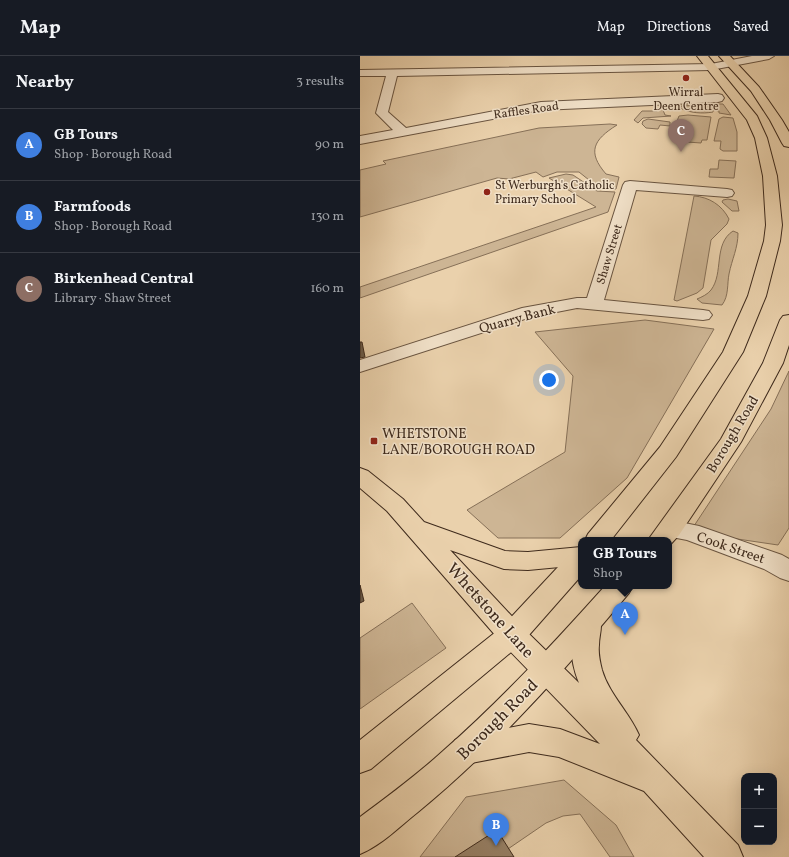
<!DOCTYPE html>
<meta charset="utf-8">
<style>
:root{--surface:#171b24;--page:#20242c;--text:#f1f3f6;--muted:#9ea1a6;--line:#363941;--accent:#b45309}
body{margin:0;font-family:Vollkorn,serif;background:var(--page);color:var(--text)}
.controls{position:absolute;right:12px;bottom:12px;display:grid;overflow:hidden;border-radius:8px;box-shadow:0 4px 16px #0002}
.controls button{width:36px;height:36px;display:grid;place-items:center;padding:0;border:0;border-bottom:1px solid var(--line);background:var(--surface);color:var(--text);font:20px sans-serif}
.you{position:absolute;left:189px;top:324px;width:14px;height:14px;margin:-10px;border:3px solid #fff;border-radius:50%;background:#1a73e8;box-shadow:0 0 0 6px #1a73e833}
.badge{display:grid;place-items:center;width:26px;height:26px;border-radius:50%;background:var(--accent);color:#fff;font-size:13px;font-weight:700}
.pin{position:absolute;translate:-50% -33px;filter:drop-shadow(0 1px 2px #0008)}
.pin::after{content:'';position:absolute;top:21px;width:14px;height:12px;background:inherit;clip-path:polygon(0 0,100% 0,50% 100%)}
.popup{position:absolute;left:218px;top:481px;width:94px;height:52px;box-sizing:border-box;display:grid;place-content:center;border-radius:8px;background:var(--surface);filter:drop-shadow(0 1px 3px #0005);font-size:13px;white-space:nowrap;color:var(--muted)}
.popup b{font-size:15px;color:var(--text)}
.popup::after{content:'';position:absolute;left:50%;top:100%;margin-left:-8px;border:8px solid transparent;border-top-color:var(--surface)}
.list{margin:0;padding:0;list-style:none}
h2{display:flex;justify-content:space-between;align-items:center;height:52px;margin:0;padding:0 16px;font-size:17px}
h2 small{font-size:13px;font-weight:400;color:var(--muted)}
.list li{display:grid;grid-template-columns:26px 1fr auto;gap:12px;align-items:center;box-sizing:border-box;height:72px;padding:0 16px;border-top:1px solid var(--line)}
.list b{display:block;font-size:15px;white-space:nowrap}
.list p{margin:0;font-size:13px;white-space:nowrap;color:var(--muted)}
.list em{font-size:13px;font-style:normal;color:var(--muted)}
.map{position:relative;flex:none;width:429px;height:801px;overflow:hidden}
header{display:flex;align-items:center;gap:24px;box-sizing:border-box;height:56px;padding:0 20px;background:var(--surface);border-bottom:1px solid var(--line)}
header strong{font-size:19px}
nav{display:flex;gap:22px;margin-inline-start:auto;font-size:14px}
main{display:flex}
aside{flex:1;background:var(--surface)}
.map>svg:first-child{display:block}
.green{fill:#cdb594;stroke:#867058}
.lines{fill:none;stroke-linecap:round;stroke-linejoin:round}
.minor-casing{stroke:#695440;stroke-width:2}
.major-casing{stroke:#3e2a1c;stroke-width:2}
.highway-casing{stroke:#3e2a1c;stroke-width:2}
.minor{fill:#f1e1c9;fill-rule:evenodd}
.major{fill:#ead1ac;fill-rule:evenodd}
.highway{fill:#ead1ac;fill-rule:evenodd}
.shaded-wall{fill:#6a5a48;stroke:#3e2a1c}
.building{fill:#978167;stroke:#3e2a1c}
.poi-dot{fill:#8f2418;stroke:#f1e1c9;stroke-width:1.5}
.labels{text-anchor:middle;stroke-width:3;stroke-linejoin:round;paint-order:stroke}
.far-poi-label{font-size:12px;fill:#3e2a1c;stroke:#f1e1c9}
.far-street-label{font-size:12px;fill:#3e2a1c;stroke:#f1e1c9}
.street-label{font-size:14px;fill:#3e2a1c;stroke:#f1e1c9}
.poi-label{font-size:14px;fill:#3e2a1c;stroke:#f1e1c9;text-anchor:start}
.near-street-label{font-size:17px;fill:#3e2a1c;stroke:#f1e1c9}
</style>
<header>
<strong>Map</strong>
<nav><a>Map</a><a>Directions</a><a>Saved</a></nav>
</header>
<main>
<aside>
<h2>Nearby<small>3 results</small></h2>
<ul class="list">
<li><span class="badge" style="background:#3f7fe0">A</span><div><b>GB Tours</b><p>Shop · Borough Road</p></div><em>90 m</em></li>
<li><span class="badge" style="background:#3f7fe0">B</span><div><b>Farmfoods</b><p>Shop · Borough Road</p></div><em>130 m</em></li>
<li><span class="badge" style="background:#8d6e63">C</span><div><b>Birkenhead Central</b><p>Library · Shaw Street</p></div><em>160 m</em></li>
</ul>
</aside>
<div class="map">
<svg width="429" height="801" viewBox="0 0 429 801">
<rect width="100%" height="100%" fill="#ead1ac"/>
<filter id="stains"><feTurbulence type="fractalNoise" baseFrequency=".005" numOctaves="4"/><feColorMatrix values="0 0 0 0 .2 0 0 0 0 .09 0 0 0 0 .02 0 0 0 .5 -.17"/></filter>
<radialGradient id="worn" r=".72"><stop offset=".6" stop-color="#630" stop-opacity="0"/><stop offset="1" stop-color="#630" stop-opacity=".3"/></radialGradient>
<!-- green -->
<g class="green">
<path d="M 359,48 L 363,48 L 371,59 L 359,57 L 359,55 L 353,54 L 353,56 C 342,58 330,57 320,52 L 321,50 Z"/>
<polygon points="313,50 313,52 306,52 303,54 305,59 311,60 283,62 278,67 274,64 282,55 297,55 302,51"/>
<polygon points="328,59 351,61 347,84 342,84 341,87 327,86 330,72 315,70 319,60"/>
<polygon points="363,61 373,62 377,76 377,95 363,95 360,93 361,85 354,85 359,63"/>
<polygon points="288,63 310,66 310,70 300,69 298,73 286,72 282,68 283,65"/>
<path d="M 250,68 L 257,69 C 233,84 227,96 246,118 L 259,121 L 256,133 L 243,132 L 237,128 L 234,128 L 219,116 L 197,116 L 183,121 L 176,116 L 149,123 L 137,122 L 0,161 L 0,114 L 26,108 L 23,105 L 179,72 Z"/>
<polygon points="359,104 376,105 374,122 349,121 350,113 358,113"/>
<polygon points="206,118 213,119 237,135 255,136 248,156 0,242 0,231 236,151 189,122"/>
<path d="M 334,140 C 349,141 362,149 369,163 L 367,168 L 351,184 L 343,232 L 337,237 L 317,245 L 314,244 Z"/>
<polygon points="368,143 377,145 379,155 372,155 362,146 363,144"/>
<path d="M 373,175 L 378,177 C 378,192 372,203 369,218 C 367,228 369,240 362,249 L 342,247 L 337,243 C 342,241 348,238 351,234 C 364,217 353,188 373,175 Z"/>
<polygon points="285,264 354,273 267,422 200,482 138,482 107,454 205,396 213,320 175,276"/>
<polygon points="429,315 429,472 418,489 330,476 411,353"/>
<polygon points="52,547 86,592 0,653 0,582"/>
<polygon points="204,724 256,769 274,801 250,801 220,758 203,760 186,767 145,795 113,801 60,801 106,741"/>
</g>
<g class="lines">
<defs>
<g id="minor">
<polygon points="392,0 414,0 409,3 351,14 37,20 28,56 46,72 181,46 358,38 362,39 364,42 362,45 358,46 181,54 0,88 0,80 33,74 16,57 26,20 0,20 0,14 351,8"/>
<polygon points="270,125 367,133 372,134 374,137 372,140 367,141 276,134 244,244 343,254 349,255 352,259 349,263 343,264 217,252 171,261 0,316 0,304 162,252 217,242 227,242 263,129 265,126"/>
<polygon points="310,464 339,470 422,499 429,503 429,525 420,522 404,513 327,484 301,479 298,473 301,467"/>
</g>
<path id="major" d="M 0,412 L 8,415 L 43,443 L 64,466 L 145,495 L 168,496 L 221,491 L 221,509 L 168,514 L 144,513 L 90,494 L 162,571 L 219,627 C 210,605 208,581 220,559 L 229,556 L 238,559 C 244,571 239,577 239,589 C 238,598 240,606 242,614 C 249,638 269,656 279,679 L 276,684 L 378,789 L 383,801 L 344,801 L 284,735 L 199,701 L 169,696 L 106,708 L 95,704 L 91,694 L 95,684 L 106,680 L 169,668 L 200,673 L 240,688 L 142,587 L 27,455 L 0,432 Z"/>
<g id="highway">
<polygon points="337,0 348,0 397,60 407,82 417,120 422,169 420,185 406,240 383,296 316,401 251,484 225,484 228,478 300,391 363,296 388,240 404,185 406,169 403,120 395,82 387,64"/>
<polygon points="359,0 370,0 399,31 422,64 429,76 429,91 424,90 422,87 410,64 391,35"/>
<polygon points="429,259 429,289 423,307 381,386 319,479 309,490 309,484 288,484 361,383 403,307 420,264 423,260"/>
<polygon points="221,494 221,520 162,587 11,713 0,717 0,684 142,571 212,496"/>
<path d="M 245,530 L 273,530 L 269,537 C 204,615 137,691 58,756 C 40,770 22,789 0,798 L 0,761 C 28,740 57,719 83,695 C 141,644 193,588 245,530 Z"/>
</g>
</defs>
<!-- minor casing -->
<use href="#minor" class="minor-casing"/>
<!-- major casing -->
<use href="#major" class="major-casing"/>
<!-- highway casing -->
<use href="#highway" class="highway-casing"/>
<!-- minor -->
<use href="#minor" class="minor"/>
<!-- major -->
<use href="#major" class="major"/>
<!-- highway -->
<use href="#highway" class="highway"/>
</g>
<!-- shaded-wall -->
<g class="shaded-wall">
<polygon points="0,286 2,286 5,301 0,302"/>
<polygon points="0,529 4,545 0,547"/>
</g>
<!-- building -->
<polygon class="building" points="137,774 154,801 95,801"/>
<!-- markers -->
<g class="poi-dot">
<circle cx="326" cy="22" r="4"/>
<circle cx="127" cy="136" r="4"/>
<rect x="10" y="381" width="8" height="8" rx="2"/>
</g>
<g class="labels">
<!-- far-poi labels -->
<g class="far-poi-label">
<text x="326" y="40">Wirral<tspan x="326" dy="14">Deen Centre</tspan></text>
<text x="135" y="133" text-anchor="start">St Werburgh's Catholic<tspan x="135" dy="14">Primary School</tspan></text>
</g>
<!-- far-street labels -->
<g class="far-street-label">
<text transform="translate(166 54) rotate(-8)" y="4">Raffles Road</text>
<text transform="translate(249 198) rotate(-73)" y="4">Shaw Street</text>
</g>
<!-- street labels -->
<g class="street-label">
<text transform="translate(157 262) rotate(-15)" y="5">Quarry Bank</text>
<text transform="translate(372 378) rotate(-59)" y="5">Borough Road</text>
<text transform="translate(371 491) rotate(19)" y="5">Cook Street</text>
</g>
<!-- poi labels -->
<g class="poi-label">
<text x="22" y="382">WHETSTONE<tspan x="22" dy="16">LANE/BOROUGH ROAD</tspan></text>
</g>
<!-- near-street labels -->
<g class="near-street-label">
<text transform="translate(131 554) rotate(48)" y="6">Whetstone Lane</text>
<text transform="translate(137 663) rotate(-45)" y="6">Borough Road</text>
</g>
</g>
<rect width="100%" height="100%" filter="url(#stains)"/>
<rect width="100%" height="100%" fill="url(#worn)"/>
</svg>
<div class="controls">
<button>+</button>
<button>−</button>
</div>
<div class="you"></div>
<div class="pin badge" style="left:265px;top:579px;background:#3f7fe0">A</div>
<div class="popup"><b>GB Tours</b>Shop</div>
<div class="pin badge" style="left:136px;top:790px;background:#3f7fe0">B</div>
<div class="pin badge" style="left:321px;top:96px;background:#8d6e63">C</div>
</div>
</main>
